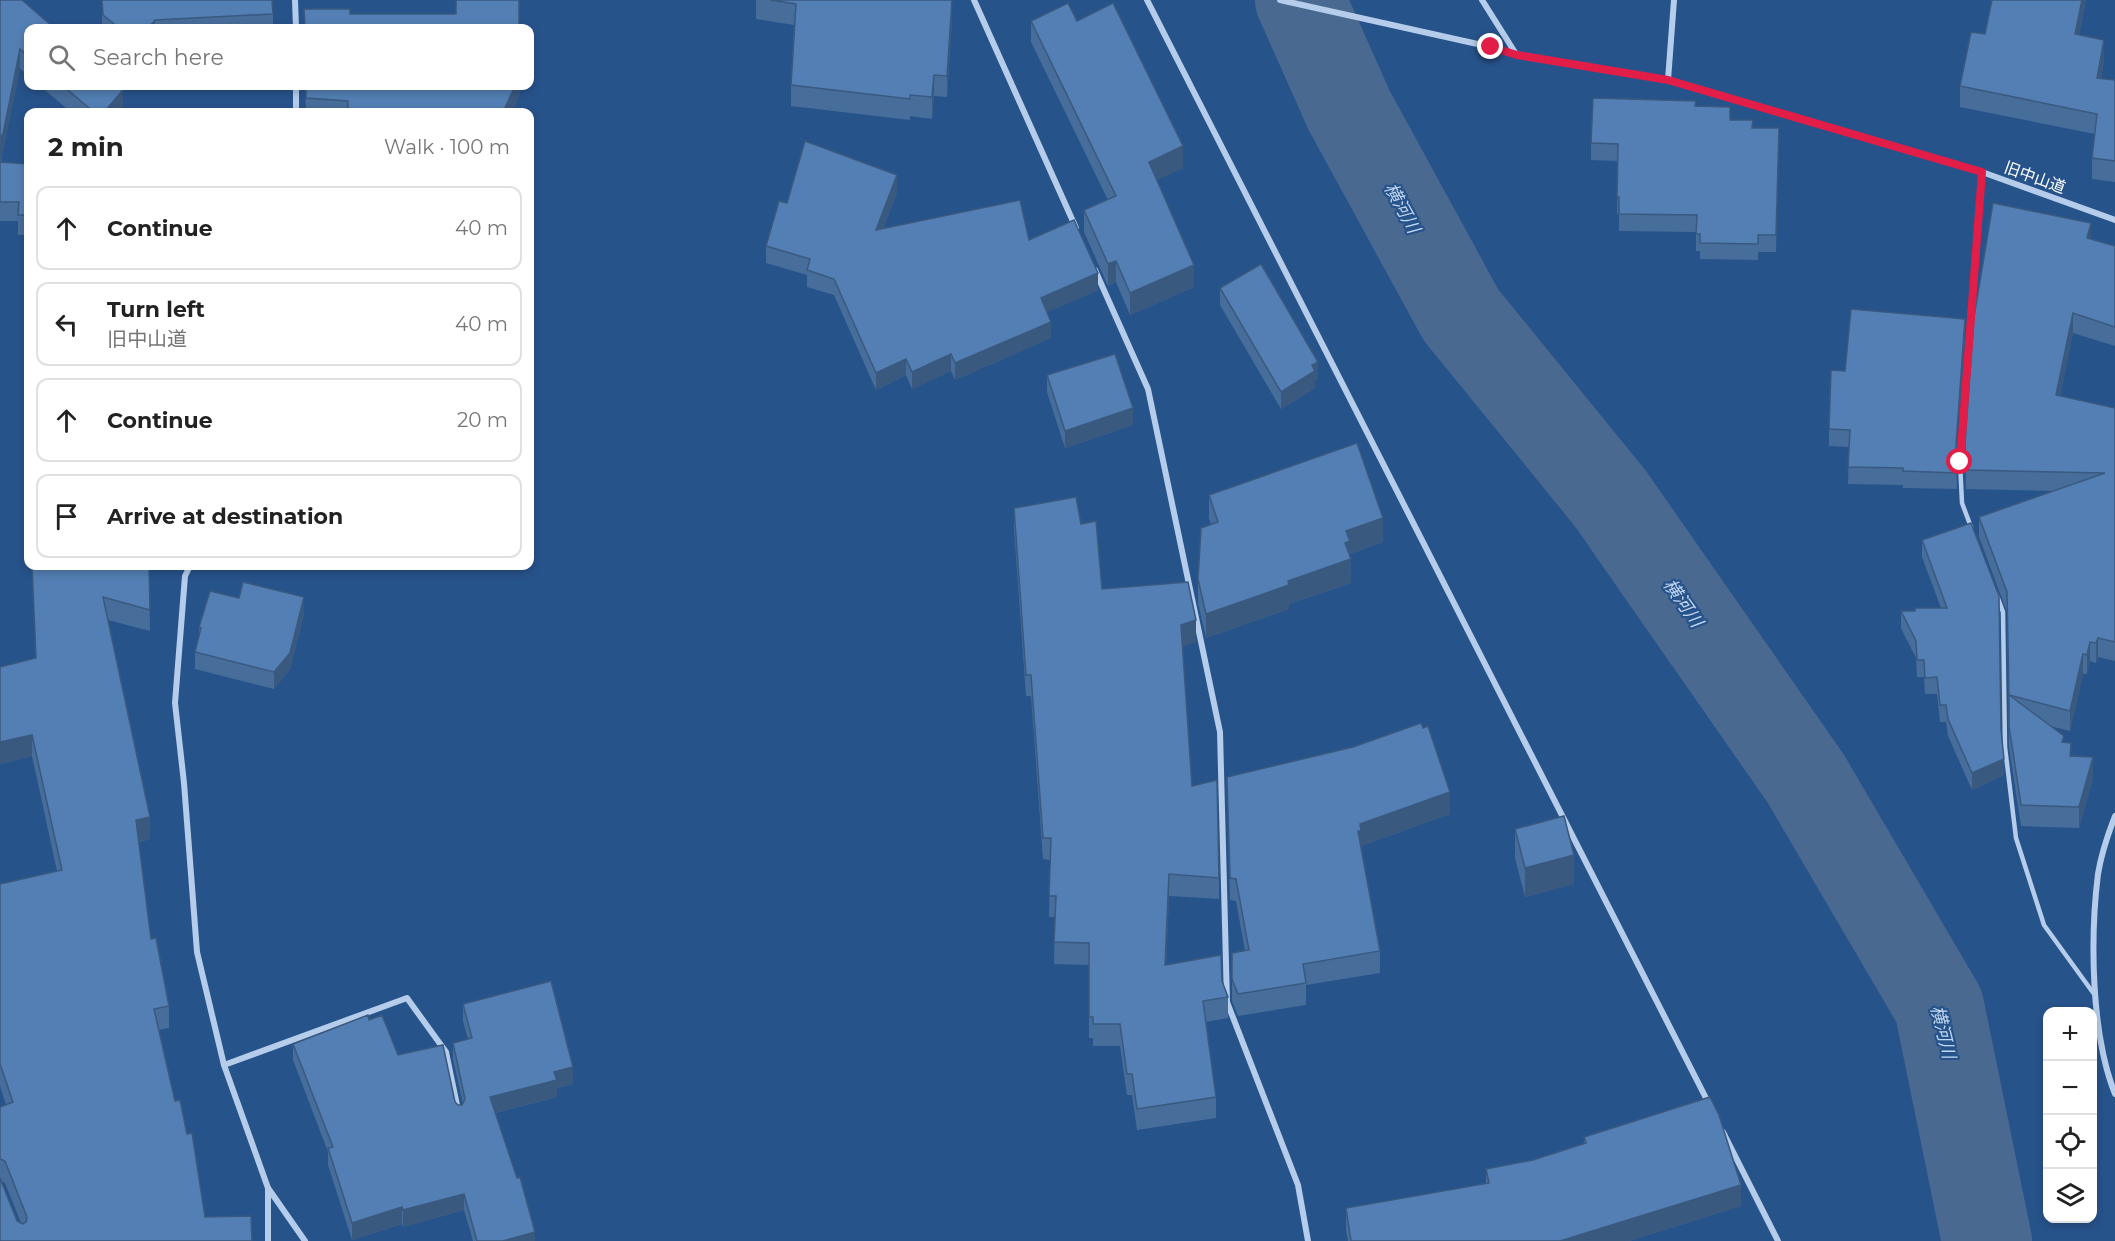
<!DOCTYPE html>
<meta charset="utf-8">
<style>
:root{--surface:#fff;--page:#f2f2f2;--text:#222;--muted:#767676;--line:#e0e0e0}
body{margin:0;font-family:Montserrat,"Noto Sans JP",sans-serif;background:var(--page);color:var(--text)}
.controls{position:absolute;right:18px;bottom:18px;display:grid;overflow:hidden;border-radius:12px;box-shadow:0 3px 9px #0003}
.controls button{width:54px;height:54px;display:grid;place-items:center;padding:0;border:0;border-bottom:2px solid var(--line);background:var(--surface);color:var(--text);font:30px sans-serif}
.stop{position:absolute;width:18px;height:18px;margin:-14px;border:4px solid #e11d48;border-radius:50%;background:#fff}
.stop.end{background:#e11d48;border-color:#fff;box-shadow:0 2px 6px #0008}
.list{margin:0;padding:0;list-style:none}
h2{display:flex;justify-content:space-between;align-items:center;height:78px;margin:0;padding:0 24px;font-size:26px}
h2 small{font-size:20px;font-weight:400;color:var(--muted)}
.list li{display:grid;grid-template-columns:39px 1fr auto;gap:18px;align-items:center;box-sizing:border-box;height:84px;margin:0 12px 12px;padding:0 12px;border:2px solid var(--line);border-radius:12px}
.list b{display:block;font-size:22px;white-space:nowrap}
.list p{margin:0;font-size:20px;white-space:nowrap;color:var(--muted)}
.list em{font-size:20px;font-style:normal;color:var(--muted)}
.icon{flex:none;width:33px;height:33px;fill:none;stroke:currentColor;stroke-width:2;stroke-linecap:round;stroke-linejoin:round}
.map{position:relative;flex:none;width:2115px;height:1241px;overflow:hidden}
.search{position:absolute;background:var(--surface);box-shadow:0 3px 9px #0003;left:24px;top:24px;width:510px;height:66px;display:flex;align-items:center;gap:15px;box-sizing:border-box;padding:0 21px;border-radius:12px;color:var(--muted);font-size:22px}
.panel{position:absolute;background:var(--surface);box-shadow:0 3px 9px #0003;left:24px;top:108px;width:510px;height:462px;border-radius:12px}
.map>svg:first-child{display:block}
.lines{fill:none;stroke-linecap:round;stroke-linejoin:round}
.river{stroke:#496991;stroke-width:90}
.lane{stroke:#b5cdea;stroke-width:4.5}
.street{stroke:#b5cdea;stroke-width:6}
.wall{fill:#476d9b;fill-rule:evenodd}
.shaded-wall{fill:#3a597e}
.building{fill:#537fb4;stroke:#3a597e;stroke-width:1.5}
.route{stroke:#e11d48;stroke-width:8}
.labels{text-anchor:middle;stroke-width:4.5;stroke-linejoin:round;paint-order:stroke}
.street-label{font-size:16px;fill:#fff;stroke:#27538b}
.water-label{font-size:18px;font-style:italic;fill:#c1d7f1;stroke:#27538b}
</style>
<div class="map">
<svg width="2115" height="1241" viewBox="0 0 2115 1241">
<rect width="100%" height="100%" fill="#27538b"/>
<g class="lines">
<!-- river -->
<polyline class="river" points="1300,0 1349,110 1461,315 1610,498 1806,779 1939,1006 1987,1241"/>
<!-- lane -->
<g class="lane">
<polyline points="1971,527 1962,503 1960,462 1982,172"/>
<polyline points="1996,593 2003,612 2005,747 2016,838 2044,925 2094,994"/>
</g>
<!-- street -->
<g class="street">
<polyline points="295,0 296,28"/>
<polyline points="974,0 1076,228"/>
<polyline points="1147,0 1709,1104"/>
<polyline points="1280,0 1491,47 1517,55 1668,80 1982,172 2115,220"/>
<polyline points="1482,0 1516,54"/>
<polyline points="1668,80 1674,0"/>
<polyline points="296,86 296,112"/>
<polyline points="1095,270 1148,389 1220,732 1227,1002 1298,1185 1308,1241"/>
<polyline points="190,566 185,576 175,703 184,783 197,952 224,1065 268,1188 268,1241"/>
<path d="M 2115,816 C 2108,834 2101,855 2098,874 C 2090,938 2091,1034 2115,1094"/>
<polyline points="224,1065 407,998 446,1052 458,1110"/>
<polyline points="1723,1132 1778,1241"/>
<polyline points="268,1188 305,1241"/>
</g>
</g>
<!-- wall -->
<g class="wall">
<polygon points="0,0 28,28 28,76 20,68 2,155 2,162 28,164 28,235 18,235 18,221 0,221"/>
<polygon points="102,0 273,14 273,28 102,28"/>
<polygon points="756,0 952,0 952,17 947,97 934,96 932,119 910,116 910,120 791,106 791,85 794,25 756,19"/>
<polygon points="1992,0 2086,0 2079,35 2104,61 2101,78 2115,80 2115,182 2092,179 2092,158 2095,134 1960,107 1960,86 1985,34"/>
<polygon points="1031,21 1077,21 1183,168 1156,180 1194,287 1130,315 1116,282 1108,286 1084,232 1084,210 1108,200 1031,42"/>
<polygon points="40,86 118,86 123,110 121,112 71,112"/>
<polygon points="305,86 520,86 520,94 512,112 306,112"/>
<polygon points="1696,106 1730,120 1753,128 1779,128 1776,252 1758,252 1758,260 1700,259 1700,251 1696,251 1696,232 1619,231 1619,214 1617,214 1618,161 1591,160 1591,143"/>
<polygon points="897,192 883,229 1029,240 1098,290 1047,312 1051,338 955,380 951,371 912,389 906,375 876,390 834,295 807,287 807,275 766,263 766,246 787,203"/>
<polygon points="2091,239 2115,246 2115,346 2073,333 2060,396 2115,408 2115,661 2098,657 2096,663 2090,661 2087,674 2083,674 2070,731 2050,726 2064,743 2071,756 2093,778 2079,828 2021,826 2009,747 2007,612 1979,537 1979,517 2053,491 1966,489 1965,443"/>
<polygon points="1220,288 1318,379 1315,380 1315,388 1281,409 1220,305"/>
<polygon points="1965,336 1956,455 1957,489 1903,488 1903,485 1848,484 1849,447 1829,446 1829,429 1845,371"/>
<polygon points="1047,375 1133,425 1065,448 1047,392"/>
<polygon points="1209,495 1383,542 1350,554 1351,583 1289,604 1289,609 1206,638 1198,603 1198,579 1211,524 1209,519"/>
<polygon points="1014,508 1081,524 1102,589 1196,642 1182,646 1192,786 1219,878 1219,899 1169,896 1166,965 1222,981 1228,997 1228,1018 1206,1022 1216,1097 1216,1118 1137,1130 1132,1095 1127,1095 1120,1046 1093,1046 1093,1038 1089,1038 1089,965 1054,964 1055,917 1049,917 1050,860 1043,859 1031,696 1026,696 1014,529"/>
<polygon points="1922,540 2001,730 2004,775 1972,790 1948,736 1946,722 1940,722 1937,694 1925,694 1924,677 1917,677 1916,658 1901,628 1901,611 1915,611 1941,608 1922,557"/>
<path d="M 32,566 L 149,566 L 150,631 L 108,620 L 150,839 L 139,842 L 151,939 L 169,1006 L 169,1028 L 159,1030 L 175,1101 L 187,1134 L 0,1241 L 0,1107 L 6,1105 L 0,1086 L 0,884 L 57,871 L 32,756 L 0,764 L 36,658 ZM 1,1181 L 5,1183 L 21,1223 L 17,1221 Z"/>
<polygon points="239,598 304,614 290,669 274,689 195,669 195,652 199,635 199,627"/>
<polygon points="1353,747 1450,814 1361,846 1380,951 1380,973 1306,985 1306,1005 1238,1016 1232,1001 1232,953 1245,951 1236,901 1230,900 1227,777"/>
<polygon points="1515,829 1574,884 1525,897 1515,858"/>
<polygon points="463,1004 573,1084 557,1088 557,1097 495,1113 535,1241 473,1241 464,1210 403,1227 402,1224 352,1240 328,1165 328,1152 293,1060 293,1044 369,1020 398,1055 455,1102 458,1105 462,1105 463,1104 453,1059 453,1043 468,1039 463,1021"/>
<polygon points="1584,1137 1741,1206 1629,1241 1348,1241 1346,1230 1346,1208 1486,1184 1486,1169 1533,1160 1584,1143"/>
</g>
<!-- shaded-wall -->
<g class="shaded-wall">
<polygon points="952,0 952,17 947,97 947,76"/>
<polygon points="2082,0 2086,0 2075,55 2075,34"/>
<polygon points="155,20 155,28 148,28"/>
<polygon points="2104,40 2104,61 2097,98 2097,78"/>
<polygon points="20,49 20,68 2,155 0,171 0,137"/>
<polygon points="934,75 934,96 932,119 932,97"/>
<polygon points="515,86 520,86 520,94 512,112 503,112"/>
<polygon points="123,90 123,110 121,112 104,112"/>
<polygon points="1183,146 1183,168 1149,184 1149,162"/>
<polygon points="897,175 897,192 876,247 876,230"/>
<polygon points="2091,223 2091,243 2087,238"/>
<polygon points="1116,261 1116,282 1108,286 1108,264"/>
<polygon points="1194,265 1194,287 1130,315 1130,293"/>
<polygon points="1098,273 1098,290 1041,315 1041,298"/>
<polygon points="2073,313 2073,333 2056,415 2056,395"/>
<polygon points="1965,319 1965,336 1956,462 1956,445"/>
<polygon points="1051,322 1051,338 955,380 955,363"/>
<polygon points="951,354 951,371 912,389 912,372"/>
<polygon points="906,359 906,375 876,390 876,373"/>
<polygon points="1318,362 1318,379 1315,380 1315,388 1281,409 1281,392 1312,365"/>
<polygon points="1133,408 1133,425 1065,448 1065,431"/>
<polygon points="1383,518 1383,542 1350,554 1351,583 1289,604 1289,609 1206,638 1206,614 1288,581 1346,531"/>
<polygon points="304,597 304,614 290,669 274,689 274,672"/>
<polygon points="1196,620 1196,642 1181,647 1181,625"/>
<polygon points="2098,638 2098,657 2096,663 2096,643"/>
<polygon points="2090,642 2090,661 2087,674 2087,655"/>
<polygon points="2083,654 2083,674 2070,731 2070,711"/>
<polygon points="32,735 32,756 0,764 0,742"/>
<polygon points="2093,757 2093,778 2079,828 2079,807"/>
<polygon points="2004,759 2004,775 1972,790 1972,773"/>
<polygon points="1450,792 1450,814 1361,846 1358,831 1360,824"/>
<polygon points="150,817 150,839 136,842 136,820"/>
<polygon points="1574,855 1574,884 1525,897 1525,868"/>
<polygon points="1169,874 1169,896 1165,987 1165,965"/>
<polygon points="573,1067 573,1084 557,1088 557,1097 490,1114 490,1097 554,1072"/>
<polygon points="1741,1185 1741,1206 1629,1241 1560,1241"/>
<polygon points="464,1194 464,1210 403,1227 403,1210"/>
<polygon points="402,1207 402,1224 352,1240 352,1223"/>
<polygon points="535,1232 535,1241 503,1241"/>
</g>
<!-- building -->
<g class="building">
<polygon points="0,0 22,0 54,28 28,28 28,56 20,49 3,134 0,137"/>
<polygon points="102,0 272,0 273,14 155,20 148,28 119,28 103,15"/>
<polygon points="456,0 519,0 519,28 305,28 304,9 350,9 350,14 456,14"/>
<polygon points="770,0 952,0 947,76 934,75 932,97 910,95 910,99 791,85 796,4"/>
<polygon points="1992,0 2082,0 2075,34 2104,40 2097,78 2115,80 2115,161 2092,158 2097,114 1960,86 1971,32 1985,34"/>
<polygon points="1068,3 1077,21 1113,3 1183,146 1149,162 1194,265 1130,293 1116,261 1108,264 1084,210 1116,196 1031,21"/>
<polygon points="63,86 118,86 123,90 104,112 94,112"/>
<polygon points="306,86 515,86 503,112 348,112 348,101 306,98"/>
<polygon points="1593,98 1696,101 1695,106 1730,107 1730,120 1753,120 1752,128 1779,128 1776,235 1758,235 1758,244 1700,243 1700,234 1696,234 1697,215 1619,214 1619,197 1617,197 1618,144 1591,143"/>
<polygon points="0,139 2,139 0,151"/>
<polygon points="805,141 897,175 876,230 1020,200 1029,240 1074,220 1098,273 1041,298 1051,322 955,363 951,354 912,372 906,359 876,373 834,279 807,270 810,259 766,246 779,201 787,203"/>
<polygon points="0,162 28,164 28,215 18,215 19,202 0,202"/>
<polygon points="1993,203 2091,223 2087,238 2115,246 2115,327 2073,313 2056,395 2115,408 2115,642 2098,638 2096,643 2090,642 2087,655 2083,654 2070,711 2009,695 2007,592 1979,517 2105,473 1966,470 1965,443 1974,317"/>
<polygon points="1261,264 1318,362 1312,365 1315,371 1281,392 1220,288"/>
<polygon points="1851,309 1965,319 1956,445 1957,473 1903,471 1903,468 1848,467 1850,430 1829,429 1831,370 1845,371"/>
<polygon points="1115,354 1133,408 1065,431 1047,375"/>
<polygon points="1357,443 1383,518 1346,531 1350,541 1345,543 1351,559 1288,581 1289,585 1206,614 1198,579 1201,528 1218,522 1209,495"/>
<polygon points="1076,497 1081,524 1096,521 1102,589 1188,582 1196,620 1181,625 1192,786 1217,780 1219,878 1169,874 1165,965 1221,955 1222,981 1228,997 1203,1001 1216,1097 1137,1109 1132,1074 1127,1074 1120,1024 1093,1024 1093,1017 1089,1017 1089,943 1054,942 1056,896 1049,896 1051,838 1043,838 1031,675 1026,675 1014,508"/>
<polygon points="1971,523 1999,596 2001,730 2004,759 1972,773 1948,719 1946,705 1940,705 1937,677 1925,678 1924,660 1917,660 1916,641 1901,611 1915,611 1915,608 1947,608 1922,540"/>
<polygon points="32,566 149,566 150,610 103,597 150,817 136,820 151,939 156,938 169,1006 154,1009 175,1101 180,1100 187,1134 192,1133 205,1217 251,1216 252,1241 0,1241 0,1178 17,1221 23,1224 26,1222 27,1217 5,1161 0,1159 0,1107 13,1102 0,1064 0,884 62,870 32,735 0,742 0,667 36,658"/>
<polygon points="243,582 304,597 290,653 274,672 195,652 201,628 199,627 210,591 239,598"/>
<polygon points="2009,695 2064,736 2062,742 2071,743 2070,756 2093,757 2079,807 2021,805 2009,726"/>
<polygon points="1421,723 1423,728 1428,726 1450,792 1360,824 1361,831 1358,831 1380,951 1303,964 1306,983 1238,994 1232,979 1232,953 1249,950 1236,879 1230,878 1227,777 1353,747"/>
<polygon points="1564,816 1574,855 1525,868 1515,829"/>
<polygon points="551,981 573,1067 554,1072 557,1080 490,1097 517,1178 520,1177 535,1232 503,1241 477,1241 464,1194 403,1210 402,1207 352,1223 328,1148 333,1147 293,1044 368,1015 369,1020 382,1015 398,1055 443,1045 455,1102 458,1105 462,1105 465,1099 453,1043 472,1038 463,1004"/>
<polygon points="1710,1097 1719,1115 1741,1185 1560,1241 1351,1241 1346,1208 1489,1183 1486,1169 1533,1160 1586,1143 1584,1137"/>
</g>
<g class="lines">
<!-- route -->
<polyline class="route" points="1491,47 1517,55 1668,80 1982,172 1960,462"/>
</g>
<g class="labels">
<!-- street labels -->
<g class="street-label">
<text transform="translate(2035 177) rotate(20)" y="6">旧中山道</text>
</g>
<!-- water labels -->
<g class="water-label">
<text transform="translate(1402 208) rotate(61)" y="6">横河川</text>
<text transform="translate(1683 603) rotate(55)" y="6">横河川</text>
<text transform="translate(1943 1032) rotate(76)" y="6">横河川</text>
</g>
</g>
</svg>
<div class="controls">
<button>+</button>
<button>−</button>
<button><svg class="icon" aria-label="locate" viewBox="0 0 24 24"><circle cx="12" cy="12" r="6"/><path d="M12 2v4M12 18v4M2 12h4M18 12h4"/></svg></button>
<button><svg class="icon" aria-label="layers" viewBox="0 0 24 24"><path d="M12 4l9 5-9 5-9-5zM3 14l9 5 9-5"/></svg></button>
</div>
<div class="stop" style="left:1960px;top:462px"></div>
<div class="stop end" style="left:1491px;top:47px"></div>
<div class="search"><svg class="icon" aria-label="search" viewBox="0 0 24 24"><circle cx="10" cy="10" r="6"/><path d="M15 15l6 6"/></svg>Search here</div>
<section class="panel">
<h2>2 min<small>Walk · 100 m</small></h2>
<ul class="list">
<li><svg class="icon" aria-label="ahead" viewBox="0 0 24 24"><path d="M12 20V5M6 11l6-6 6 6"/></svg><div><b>Continue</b></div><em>40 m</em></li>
<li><svg class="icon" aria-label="left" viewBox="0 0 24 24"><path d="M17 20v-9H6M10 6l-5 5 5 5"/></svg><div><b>Turn left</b><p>旧中山道</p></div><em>40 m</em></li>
<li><svg class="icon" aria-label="ahead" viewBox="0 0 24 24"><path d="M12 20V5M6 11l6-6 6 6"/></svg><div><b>Continue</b></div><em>20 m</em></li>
<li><svg class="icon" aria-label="arrive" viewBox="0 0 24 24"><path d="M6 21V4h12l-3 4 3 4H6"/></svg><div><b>Arrive at destination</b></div></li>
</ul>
</section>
</div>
